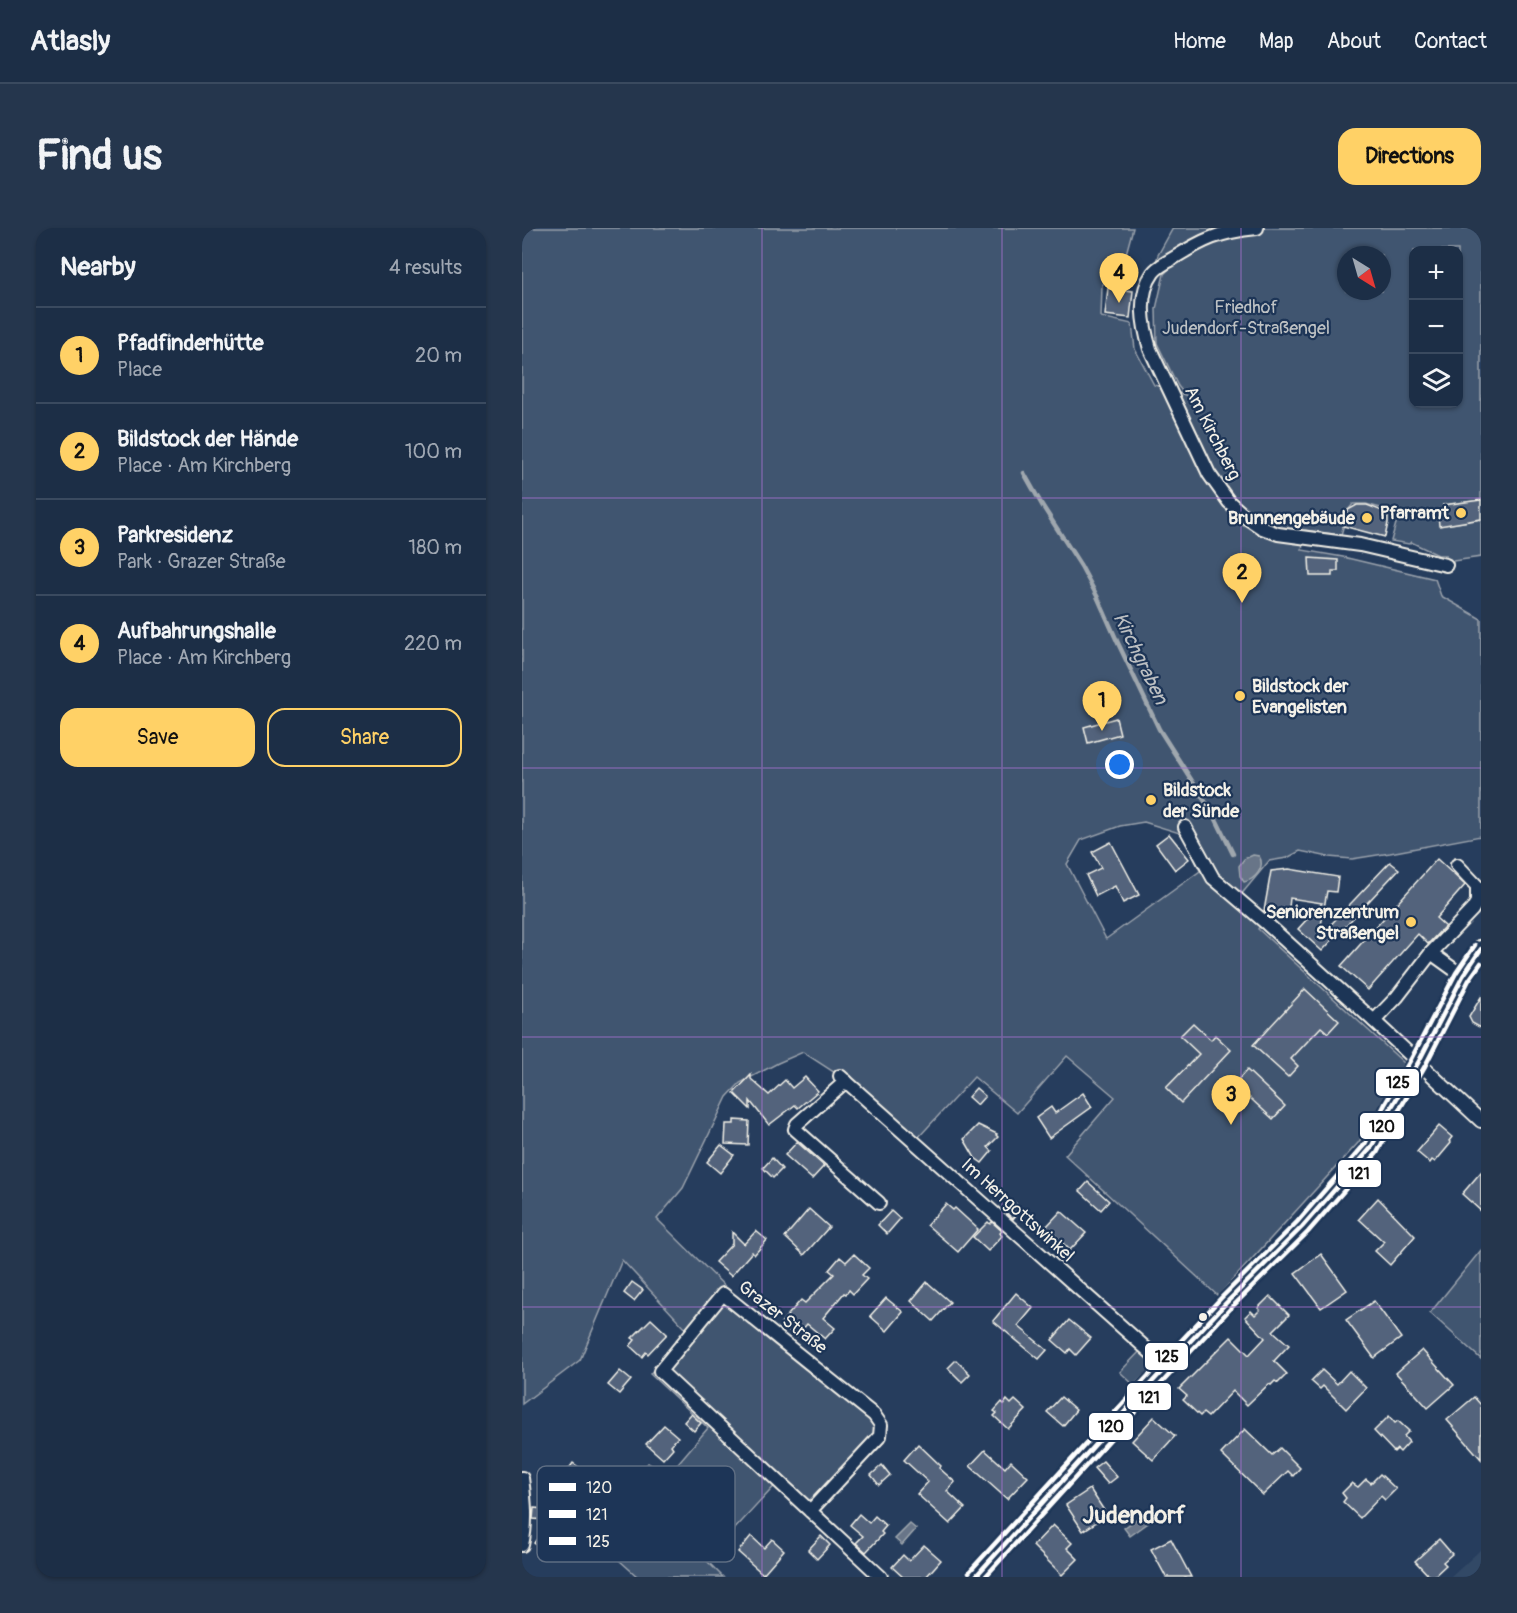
<!DOCTYPE html>
<meta charset="utf-8">
<style>
:root{--surface:#1c2e46;--page:#25364d;--text:#f1f3f6;--muted:#a0a8b3;--line:#3a4a5f;--accent:#ffd166}
body{margin:0;font-family:Pangolin,sans-serif;background:var(--page);color:var(--text)}
.controls{position:absolute;right:18px;top:18px;display:grid;overflow:hidden;border-radius:12px;box-shadow:0 2px 4px #0004}
.controls button{width:54px;height:54px;display:grid;place-items:center;padding:0;border:0;border-bottom:2px solid var(--line);background:var(--surface);color:var(--text);font:30px sans-serif}
.compass{position:absolute;left:815px;top:18px;width:54px;height:54px;border-radius:50%;background:var(--surface);box-shadow:0 2px 4px #0004;rotate:143deg}
.you{position:absolute;left:598px;top:537px;width:21px;height:21px;margin:-15px;border:4px solid #fff;border-radius:50%;background:#1a73e8;box-shadow:0 0 0 9px #1a73e833}
.badge{display:grid;place-items:center;width:39px;height:39px;border-radius:50%;background:var(--accent);color:#111;font-size:20px;font-weight:700}
.pin{position:absolute;translate:-50% -50px;filter:drop-shadow(0 2px 3px #0008)}
.pin::after{content:'';position:absolute;top:32px;width:21px;height:18px;background:inherit;clip-path:polygon(0 0,100% 0,50% 100%)}
.list{margin:0;padding:0;list-style:none}
h2{display:flex;justify-content:space-between;align-items:center;height:78px;margin:0;padding:0 24px;font-size:26px}
h2 small{font-size:20px;font-weight:400;color:var(--muted)}
.list li{display:grid;grid-template-columns:39px 1fr auto;gap:18px;align-items:center;box-sizing:border-box;height:96px;padding:0 24px;border-top:2px solid var(--line)}
.list b{display:block;font-size:22px;white-space:nowrap}
.list p{margin:0;font-size:20px;white-space:nowrap;color:var(--muted)}
.list em{font-size:20px;font-style:normal;color:var(--muted)}
.actions{display:flex;gap:12px;padding:18px 24px}
.actions a{flex:1;padding:14px 0;border:2px solid var(--accent);border-radius:18px;text-align:center;font-size:21px;color:var(--accent)}
.actions .main{background:var(--accent);color:#111}
.icon{flex:none;width:33px;height:33px;fill:none;stroke:currentColor;stroke-width:2;stroke-linecap:round;stroke-linejoin:round}
.map{position:relative;flex:none;width:959px;height:1349px;overflow:hidden;border-radius:18px}
header{display:flex;align-items:center;gap:36px;box-sizing:border-box;height:84px;padding:0 30px;background:var(--surface);border-bottom:2px solid var(--line)}
header strong{font-size:28px}
nav{display:flex;gap:33px;margin-inline-start:auto;font-size:21px}
.intro{display:flex;align-items:center;justify-content:space-between;box-sizing:border-box;height:144px;padding:0 36px}
h1{margin:0;font-size:42px}
.button{padding:15px 27px;border-radius:18px;background:var(--accent);color:#111;font-size:21px;font-weight:700}
main{display:flex;gap:36px;padding:0 36px}
aside{flex:1;background:var(--surface);border-radius:18px;box-shadow:0 2px 4px #0004}
.map>svg:first-child{display:block}
.built{fill:#334966}
.green{fill:#40546f;stroke:#9aa2ac;stroke-width:1.5;fill-rule:evenodd}
.water{fill:#677588;stroke:#9fa7ae;stroke-width:1.5}
.lines{fill:none;stroke-linecap:round;stroke-linejoin:round}
.stream{stroke:#9fa7ae;stroke-width:4.5}
.building{fill:#52647b;stroke:#f4f1e8;stroke-width:1.5}
.minor-casing{stroke:#f4f1e8;stroke-width:16}
.secondary-casing{stroke:#f4f1e8;stroke-width:21}
.minor{stroke:#1d3557;stroke-width:12}
.secondary{stroke:#1d3557;stroke-width:16}
.bus-1-casing{stroke:#1d3557;stroke-width:9}
.bus-2-casing{stroke:#1d3557;stroke-width:9}
.bus-3-casing{stroke:#1d3557;stroke-width:9}
.bus-1{stroke:#fff;stroke-width:4.5}
.bus-2{stroke:#fff;stroke-width:4.5}
.bus-3{stroke:#fff;stroke-width:4.5}
.grid{fill:none;stroke:#a571cd;stroke-width:1.5;stroke-opacity:0.55}
.poi-dot{fill:#ffd166;stroke:#1d3557;stroke-width:2}
.bus-dot{fill:#f4f1e8;stroke:#1d3557;stroke-width:2}
.labels{text-anchor:middle;stroke-width:4.5;stroke-linejoin:round;paint-order:stroke}
.park-label{font-size:18px;fill:#bec2c4;stroke:#1d3557}
.street-label{font-size:18px;fill:#f4f1e8;stroke:#1d3557}
.poi-label{font-size:18px;font-weight:bold;fill:#f4f1e8;stroke:#1d3557;text-anchor:end}
.water-label{font-size:20px;font-style:italic;fill:#bcbfc2;stroke:#1d3557}
.district-label{font-size:24px;font-weight:bold;fill:#f4f1e8;stroke:#1d3557}
.key{fill:#1d3557;stroke:#5e6d82;stroke-width:1.5}
.key-label{font-size:16px;fill:#f4f1e8}
.line-badge{stroke:#1d3557;stroke-width:2}
.pale-badge-label{font-size:16px;text-anchor:middle;font-weight:bold;fill:#111}
</style>
<header>
<strong>Atlasly</strong>
<nav><a>Home</a><a>Map</a><a>About</a><a>Contact</a></nav>
</header>
<div class="intro"><h1>Find us</h1><a class="button">Directions</a></div>
<main>
<aside>
<h2>Nearby<small>4 results</small></h2>
<ul class="list">
<li><span class="badge">1</span><div><b>Pfadfinderhütte</b><p>Place</p></div><em>20 m</em></li>
<li><span class="badge">2</span><div><b>Bildstock der Hände</b><p>Place · Am Kirchberg</p></div><em>100 m</em></li>
<li><span class="badge">3</span><div><b>Parkresidenz</b><p>Park · Grazer Straße</p></div><em>180 m</em></li>
<li><span class="badge">4</span><div><b>Aufbahrungshalle</b><p>Place · Am Kirchberg</p></div><em>220 m</em></li>
</ul>
<div class="actions"><a class="main">Save</a><a>Share</a></div>
</aside>
<div class="map">
<svg width="959" height="1349" viewBox="0 0 959 1349">
<rect width="100%" height="100%" fill="#263d5d"/>
<filter id="ink" filterUnits="userSpaceOnUse"><feTurbulence type="fractalNoise" baseFrequency=".0167" numOctaves="2"/><feDisplacementMap in="SourceGraphic" scale="12" xChannelSelector="R" yChannelSelector="G"/><feConvolveMatrix kernelMatrix="1 2 1 2 8 2 1 2 1" color-interpolation-filters="sRGB"/></filter>
<g filter="url(#ink)">
<!-- built -->
<polygon class="built" points="959,1321 959,1349 929,1349 955,1325"/>
<!-- green -->
<g class="green">
<path d="M 0,0 L 611,0 L 601,37 L 580,57 L 579,89 L 610,96 L 613,121 L 632,157 L 663,167 L 656,158 L 635,115 L 634,81 L 642,46 L 669,20 L 631,44 L 636,27 L 651,0 L 959,0 L 959,272 L 921,277 L 922,285 L 916,286 L 918,298 L 959,291 L 959,329 L 924,334 L 924,327 L 916,327 L 889,314 L 887,316 L 869,313 L 877,285 L 844,276 L 831,276 L 826,282 L 819,307 L 783,302 L 780,322 L 821,329 L 913,351 L 919,368 L 959,391 L 959,608 L 868,625 L 830,631 L 807,629 L 778,623 L 765,630 L 747,633 L 713,674 L 739,697 L 736,701 L 882,835 L 866,870 L 862,871 L 860,877 L 861,879 L 836,915 L 696,1068 L 543,927 L 593,869 L 545,828 L 495,885 L 452,849 L 394,912 L 318,848 L 281,824 L 256,835 L 218,855 L 205,869 L 161,960 L 135,991 L 251,1106 L 332,1174 L 355,1198 L 354,1207 L 288,1278 L 258,1252 L 184,1332 L 201,1349 L 116,1349 L 69,1307 L 126,1235 L 146,1247 L 186,1200 L 128,1146 L 164,1101 L 100,1032 L 58,1132 L 0,1176 ZM 892,22 L 936,22 L 936,176 L 892,176 ZM 824,27 L 860,27 L 860,63 L 824,63 ZM 622,594 L 661,606 L 678,643 L 584,711 L 545,636 L 559,612 L 598,598 Z"/>
<polygon points="959,1022 959,1131 908,1085"/>
<polygon points="618,1123 633,1136 612,1157 598,1144"/>
</g>
<!-- water -->
<g class="water">
<path d="M 731,627 L 737,628 C 744,639 733,652 722,654 L 718,648 L 717,638 L 722,631 Z"/>
<polygon points="620,1287 626,1295 608,1308 602,1300"/>
<polygon points="388,1296 394,1301 380,1317 373,1311"/>
</g>
<g class="lines">
<!-- stream -->
<polyline class="stream" points="502,245 520,277 559,338 575,368 595,413 637,501 693,589 711,626"/>
</g>
<!-- building -->
<g class="building">
<polygon points="586,60 611,63 608,90 583,87"/>
<polygon points="959,272 959,291 917,298 916,286 922,285 921,277"/>
<polygon points="835,277 845,277 863,284 866,288 866,295 863,309 821,298 826,282"/>
<polygon points="787,330 816,332 816,343 810,343 810,348 788,348"/>
<polygon points="594,490 598,506 566,515 562,499"/>
<polygon points="647,606 667,631 653,642 634,616"/>
<polygon points="589,614 617,667 601,675 593,658 574,668 564,647 579,640 570,624"/>
<polygon points="915,631 943,657 914,690 923,698 906,716 896,706 846,762 819,738"/>
<polygon points="868,634 877,641 800,723 776,701 800,675 768,670 766,688 744,684 742,683 749,643 767,641 816,649 814,664 805,663 797,709"/>
<polygon points="783,761 817,793 806,805 799,799 769,831 776,838 766,849 731,817"/>
<polygon points="959,769 959,800 950,795 947,789"/>
<polygon points="671,795 689,812 693,807 709,822 659,875 644,860 677,826 658,808"/>
<polygon points="725,842 763,878 751,891 728,870 707,892 691,878"/>
<polygon points="229,847 229,851 247,867 263,852 270,860 283,849 296,863 276,880 273,877 247,897 228,873 228,881 212,865"/>
<polygon points="454,860 463,868 455,877 446,869"/>
<polygon points="561,865 570,879 527,910 514,890 529,879 533,885"/>
<polygon points="212,892 227,893 226,917 203,916 204,896 212,896"/>
<polygon points="456,897 475,906 474,907 476,909 466,919 470,923 460,935 453,930 442,911"/>
<polygon points="917,898 930,909 927,913 929,915 913,934 910,932 908,935 895,924"/>
<polygon points="275,914 302,938 290,951 263,927"/>
<polygon points="199,917 212,927 198,945 185,934"/>
<polygon points="250,930 260,941 251,950 241,940"/>
<polygon points="959,944 959,983 940,966"/>
<polygon points="566,954 587,973 579,982 558,963"/>
<polygon points="856,970 893,1008 868,1037 853,1023 862,1014 837,991"/>
<polygon points="490,972 499,981 491,991 481,982"/>
<polygon points="424,976 431,982 433,980 456,1001 436,1024 405,997"/>
<polygon points="287,981 307,999 282,1027 263,1009"/>
<polygon points="369,983 378,991 365,1006 356,997"/>
<polygon points="539,983 564,1005 548,1022 524,999"/>
<polygon points="466,994 468,996 470,994 480,1003 478,1005 480,1008 466,1023 451,1009"/>
<polygon points="234,1003 245,1012 232,1027 230,1024 209,1048 193,1034 210,1016 210,1004 222,1016"/>
<polygon points="332,1026 347,1040 340,1047 345,1051 331,1066 327,1062 324,1066 322,1065 301,1090 313,1100 303,1111 285,1096 274,1109 259,1095 279,1072 283,1075 312,1046 307,1042 318,1029 324,1034"/>
<polygon points="799,1026 825,1062 799,1080 773,1045"/>
<polygon points="110,1054 121,1062 112,1073 102,1065"/>
<polygon points="405,1054 428,1074 411,1093 389,1073"/>
<polygon points="494,1065 511,1080 496,1098 525,1122 517,1131 471,1093"/>
<polygon points="748,1068 767,1087 751,1103 767,1117 752,1133 765,1146 756,1155 753,1153 749,1157 747,1156 725,1177 711,1163 686,1189 681,1185 678,1188 661,1172 665,1168 657,1161 709,1109 727,1127 743,1110 723,1089 729,1083 733,1087 738,1082 736,1080"/>
<polygon points="364,1070 381,1084 365,1103 348,1088"/>
<polygon points="852,1073 879,1110 852,1130 824,1092"/>
<polygon points="129,1091 145,1106 126,1126 124,1124 120,1129 108,1118 113,1112 110,1110"/>
<polygon points="547,1092 569,1110 554,1127 548,1121 545,1125 530,1112"/>
<polygon points="900,1122 932,1157 906,1180 874,1145"/>
<polygon points="434,1132 448,1146 440,1154 426,1140"/>
<polygon points="800,1142 815,1156 827,1143 844,1160 824,1181 801,1158 798,1161 789,1153"/>
<polygon points="98,1143 109,1152 97,1166 86,1157"/>
<polygon points="539,1169 554,1182 541,1198 525,1184"/>
<polygon points="952,1169 959,1177 959,1231 925,1192"/>
<polygon points="485,1172 489,1176 493,1172 504,1182 486,1201 472,1188 475,1185 472,1183 480,1174 482,1176"/>
<polygon points="169,1186 179,1195 172,1203 162,1194"/>
<polygon points="867,1188 873,1195 876,1193 887,1203 882,1208 887,1214 878,1224 875,1221 872,1224 852,1203"/>
<polygon points="632,1189 653,1208 631,1232 610,1213"/>
<polygon points="142,1197 156,1209 149,1217 151,1220 141,1231 124,1216"/>
<polygon points="723,1201 750,1227 758,1220 778,1240 771,1248 766,1243 741,1267 699,1226"/>
<polygon points="396,1216 419,1238 417,1240 433,1254 425,1263 443,1280 428,1296 395,1266 406,1254 382,1232"/>
<polygon points="463,1222 483,1240 489,1233 506,1249 485,1271 448,1238"/>
<polygon points="581,1233 595,1249 586,1256 572,1240"/>
<polygon points="51,1235 73,1251 67,1259 72,1263 64,1274 59,1270 53,1278 31,1263"/>
<polygon points="360,1237 368,1247 357,1257 349,1247"/>
<polygon points="858,1246 874,1261 863,1272 859,1268 838,1290 821,1274 824,1270 820,1265 830,1255 836,1259 844,1251 849,1255"/>
<polygon points="568,1261 585,1287 561,1303 544,1277"/>
<polygon points="12,1280 23,1281 23,1292 11,1291"/>
<polygon points="337,1286 347,1295 353,1288 364,1298 359,1304 361,1306 344,1324 334,1315 341,1308 328,1297"/>
<polygon points="29,1290 45,1301 27,1326 12,1315"/>
<polygon points="531,1297 550,1315 545,1320 556,1331 540,1347 511,1318"/>
<polygon points="229,1308 242,1320 250,1311 262,1322 241,1346 216,1324"/>
<polygon points="299,1308 308,1317 295,1331 286,1322"/>
<polygon points="649,1311 669,1349 644,1349 629,1321"/>
<polygon points="917,1311 930,1326 921,1334 924,1337 911,1349 908,1349 893,1333"/>
<polygon points="402,1317 419,1332 404,1349 381,1349 370,1339 381,1327 387,1333"/>
</g>
<g class="lines">
<defs>
<g id="minor">
<path d="M 735,0 C 697,4 682,11 650,31 C 644,35 635,39 631,45 C 615,67 621,97 628,121 L 687,246 L 707,274 L 725,290 L 740,300 L 756,306 L 838,317 L 924,337"/>
<polyline points="663,599 691,650 745,696 852,793 959,893"/>
<polyline points="909,725 950,682 955,674 955,658 935,637"/>
<polyline points="852,793 875,769 909,725 941,748"/>
<polyline points="318,848 645,1139"/>
<polyline points="324,853 275,896 273,901 357,975"/>
<path d="M 0,1250 C 3,1273 5,1295 0,1317"/>
<polyline points="288,1283 358,1208 359,1197 352,1187 201,1066 138,1143 359,1349"/>
</g>
<polyline id="secondary" points="453,1349 618,1167 704,1075 780,999 849,920 869,880 896,835 941,748 959,721"/>
</defs>
<!-- minor casing -->
<use href="#minor" class="minor-casing"/>
<!-- secondary casing -->
<use href="#secondary" class="secondary-casing"/>
<!-- minor -->
<use href="#minor" class="minor"/>
<!-- secondary -->
<use href="#secondary" class="secondary"/>
<defs>
<polyline id="bus-1" points="453,1349 618,1167 704,1075 780,999 849,920 869,880 896,835 941,748 959,721"/>
<polyline id="bus-2" points="463,1349 624,1172 709,1080 786,1004 855,925 876,884 903,838 947,752 959,735"/>
<polyline id="bus-3" points="447,1344 613,1162 699,1070 775,994 843,916 863,876 889,831 934,745 953,717"/>
</defs>
<!-- bus-1 casing -->
<use href="#bus-1" class="bus-1-casing"/>
<!-- bus-2 casing -->
<use href="#bus-2" class="bus-2-casing"/>
<!-- bus-3 casing -->
<use href="#bus-3" class="bus-3-casing"/>
<!-- bus-1 -->
<use href="#bus-1" class="bus-1"/>
<!-- bus-2 -->
<use href="#bus-2" class="bus-2"/>
<!-- bus-3 -->
<use href="#bus-3" class="bus-3"/>
</g>
</g>
<!-- grid -->
<path class="grid" d="M 240,0 L 240,1349M 480,0 L 480,1349M 719,0 L 719,1349M 0,270 L 959,270M 0,540 L 959,540M 0,809 L 959,809M 0,1079 L 959,1079"/>
<!-- markers -->
<g class="poi-dot">
<circle cx="939" cy="285" r="6"/>
<circle cx="845" cy="290" r="6"/>
<circle cx="718" cy="468" r="6"/>
<circle cx="629" cy="572" r="6"/>
<circle cx="889" cy="694" r="6"/>
</g>
<circle class="bus-dot" cx="681" cy="1089" r="5"/>
<g class="labels">
<!-- park labels -->
<g class="park-label">
<text x="724" y="85">Friedhof<tspan x="724" dy="21">Judendorf-Straßengel</tspan></text>
</g>
<!-- street labels -->
<g class="street-label">
<text transform="translate(691 205) rotate(63)" y="6">Am Kirchberg</text>
<text transform="translate(496 982) rotate(42)" y="6">Im Herrgottswinkel</text>
<text transform="translate(261 1089) rotate(38)" y="6">Grazer Straße</text>
</g>
<!-- poi labels -->
<g class="poi-label">
<text x="927" y="291">Pfarramt</text>
<text x="833" y="296">Brunnengebäude</text>
<text x="730" y="464" text-anchor="start">Bildstock der<tspan x="730" dy="21">Evangelisten</tspan></text>
<text x="641" y="568" text-anchor="start">Bildstock<tspan x="641" dy="21">der Sünde</tspan></text>
<text x="877" y="690">Seniorenzentrum<tspan x="877" dy="21">Straßengel</tspan></text>
</g>
<!-- water labels -->
<g class="water-label">
<text transform="translate(619 430) rotate(64)" y="7">Kirchgraben</text>
</g>
<!-- district labels -->
<g class="district-label">
<text x="612" y="1295">Judendorf</text>
</g>
</g>
<!-- legend -->
<rect x="15" y="1238" width="198" height="96" rx="9" class="key"/>
<rect x="27" y="1255" width="27" height="8" fill="#fff"/>
<rect x="27" y="1282" width="27" height="8" fill="#fff"/>
<rect x="27" y="1309" width="27" height="8" fill="#fff"/>
<g class="key-label">
<text x="64" y="1265">120</text>
<text x="64" y="1292">121</text>
<text x="64" y="1319">125</text>
</g>
<g class="line-badge">
<rect x="853" y="840" width="45" height="29" rx="6" fill="#fff"/>
<rect x="837" y="884" width="46" height="28" rx="6" fill="#fff"/>
<rect x="815" y="931" width="45" height="29" rx="6" fill="#fff"/>
<rect x="622" y="1114" width="45" height="29" rx="6" fill="#fff"/>
<rect x="604" y="1154" width="46" height="29" rx="6" fill="#fff"/>
<rect x="566" y="1184" width="46" height="29" rx="6" fill="#fff"/>
</g>
<g class="pale-badge-label">
<text x="876" y="860">125</text>
<text x="860" y="904">120</text>
<text x="837" y="951">121</text>
<text x="645" y="1134">125</text>
<text x="627" y="1175">121</text>
<text x="589" y="1204">120</text>
</g>
</svg>
<div class="controls">
<button>+</button>
<button>−</button>
<button><svg class="icon" aria-label="layers" viewBox="0 0 24 24"><path d="M12 4l9 5-9 5-9-5zM3 14l9 5 9-5"/></svg></button>
</div>
<svg class="compass" viewBox="-18 -18 36 36"><path d="M0-13l5 13h-10z" fill="#e53935"/><path d="M0 13l5-13h-10z" fill="#a0a8b3"/></svg>
<div class="you"></div>
<div class="pin badge" style="left:580px;top:503px">1</div>
<div class="pin badge" style="left:720px;top:375px">2</div>
<div class="pin badge" style="left:709px;top:897px">3</div>
<div class="pin badge" style="left:597px;top:75px">4</div>
</div>
</main>
